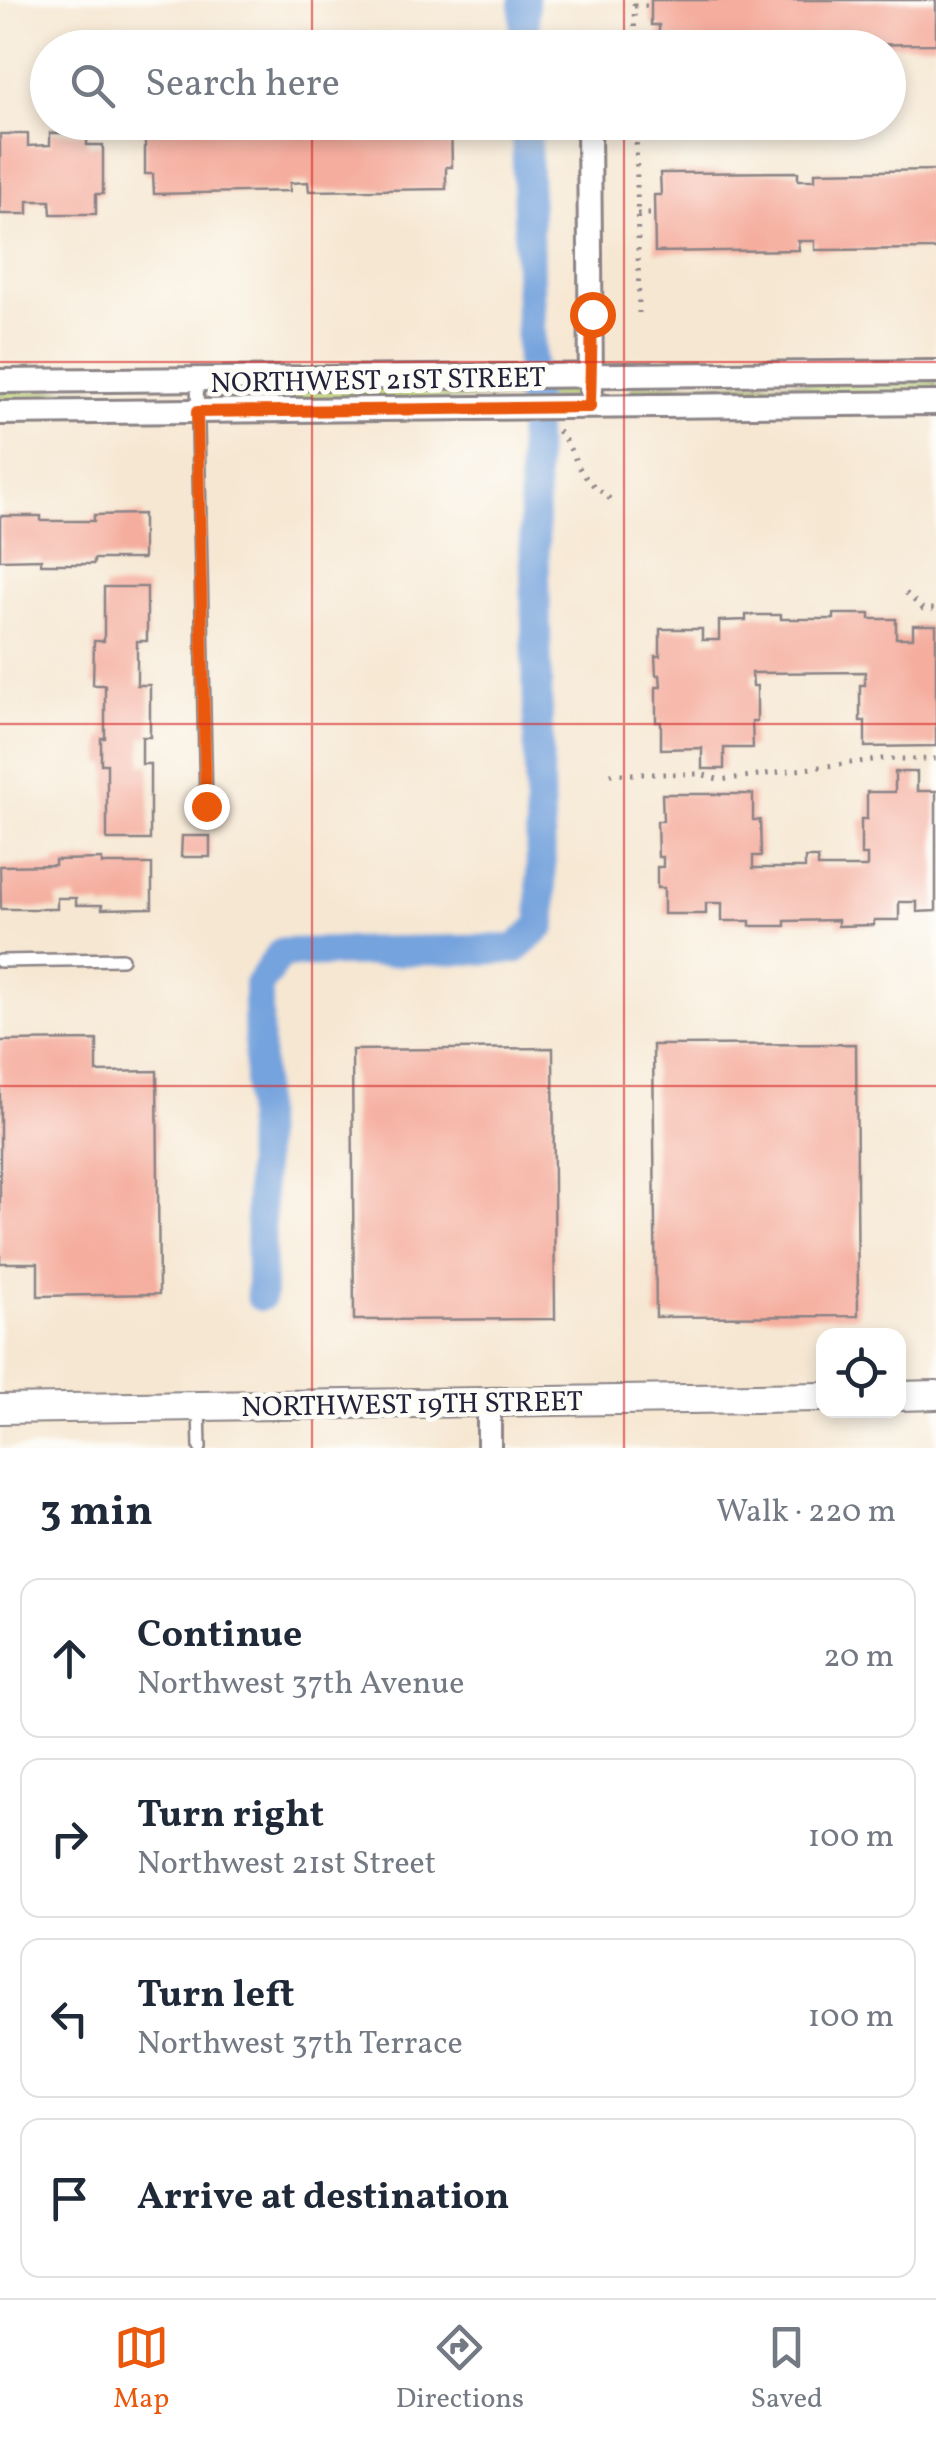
<!DOCTYPE html>
<meta charset="utf-8">
<style>
:root{--surface:#fff;--page:#f2f2f3;--text:#1f2937;--muted:#747a83;--line:#e0e1e3;--accent:#ea580c}
body{margin:0;font-family:Vollkorn,serif;background:var(--page);color:var(--text)}
.controls{position:absolute;right:30px;bottom:30px;display:grid;overflow:hidden;border-radius:20px;box-shadow:0 5px 15px #0003}
.controls button{width:90px;height:90px;display:grid;place-items:center;padding:0;border:0;border-bottom:2px solid var(--line);background:var(--surface);color:var(--text);font:50px sans-serif}
.stop{position:absolute;width:30px;height:30px;margin:-22px;border:8px solid #ea580c;border-radius:50%;background:#fff}
.stop.end{background:#ea580c;border-color:#fff;box-shadow:0 2px 10px #0008}
.list{margin:0;padding:0;list-style:none}
h2{display:flex;justify-content:space-between;align-items:center;height:130px;margin:0;padding:0 40px;font-size:42px}
h2 small{font-size:32px;font-weight:400;color:var(--muted)}
.list li{display:grid;grid-template-columns:65px 1fr auto;gap:30px;align-items:center;box-sizing:border-box;height:160px;margin:0 20px 20px;padding:0 20px;border:2px solid var(--line);border-radius:20px}
.list b{display:block;font-size:38px;white-space:nowrap}
.list p{margin:0;font-size:32px;white-space:nowrap;color:var(--muted)}
.list em{font-size:32px;font-style:normal;color:var(--muted)}
.icon{flex:none;width:55px;height:55px;fill:none;stroke:currentColor;stroke-width:2;stroke-linecap:round;stroke-linejoin:round}
.map{position:relative;flex:none;width:936px;height:1448px;overflow:hidden}
.search{position:absolute;background:var(--surface);box-shadow:0 5px 15px #0003;left:30px;right:30px;top:30px;height:110px;display:flex;align-items:center;gap:25px;box-sizing:border-box;padding:0 35px;border-radius:55px;color:var(--muted);font-size:38px}
.sheet{height:850px;background:var(--surface)}
nav{display:flex;justify-content:space-around;align-items:center;box-sizing:border-box;height:140px;border-top:2px solid var(--line);background:var(--surface);font-size:28px;color:var(--muted)}
nav a{display:grid;justify-items:center;gap:5px}
nav .on{color:var(--accent)}
.map>svg:first-child{display:block}
.grass{fill:#bdd276;stroke:#707a58;stroke-width:2.5}
.lines{fill:none;stroke-linecap:round;stroke-linejoin:round}
.canal{stroke:#74a3dd;stroke-width:30}
.building{fill:#f5ad9e}
.service-casing{stroke:#8c8486;stroke-width:16}
.minor-casing{stroke:#8c8486;stroke-width:28}
.tertiary-casing{stroke:#8c8486;stroke-width:32}
.path{stroke:#8c8486;stroke-width:5;stroke-dasharray:2.5 8;stroke-linecap:butt}
.service{stroke:#fff;stroke-width:11}
.minor{stroke:#fff;stroke-width:22}
.tertiary{stroke:#fff;stroke-width:28}
.route{stroke:#ea580c;stroke-width:12}
.grid{fill:none;stroke:#d62828;stroke-width:2.5;stroke-opacity:0.55}
.labels{text-anchor:middle;stroke-width:9;stroke-linejoin:round;paint-order:stroke}
.street-label{font-size:28px;fill:#22223b;stroke:#fdfcf7}
</style>
<div class="map">
<svg width="936" height="1448" viewBox="0 0 936 1448">
<rect width="100%" height="100%" fill="#fdfcf7"/>
<filter id="ink" filterUnits="userSpaceOnUse"><feTurbulence type="fractalNoise" baseFrequency=".01" numOctaves="2"/><feDisplacementMap in="SourceGraphic" scale="20" xChannelSelector="R" yChannelSelector="G"/><feConvolveMatrix kernelMatrix="1 2 1 2 8 2 1 2 1" color-interpolation-filters="sRGB"/></filter>
<filter id="wash" filterUnits="userSpaceOnUse"><feTurbulence type="fractalNoise" baseFrequency=".0048" numOctaves="4" result="noise"/><feDisplacementMap in="SourceGraphic" scale="40" xChannelSelector="R" yChannelSelector="G"/><feGaussianBlur stdDeviation="2.25" result="paint"/><feColorMatrix in="noise" values="0 0 0 0 0 0 0 0 0 0 0 0 0 0 0 0 0 1.4 0 .05"/><feComposite in="paint" operator="in"/></filter>
<g filter="url(#wash)">
<rect width="100%" height="100%" fill="#f6e7d2"/>
<!-- grass -->
<g class="grass">
<polygon points="936,381 936,395 636,398 631,395 631,388 637,385"/>
<polygon points="570,385 576,389 576,395 571,398 216,402 210,399 210,393 216,388"/>
<polygon points="93,390 99,394 99,400 94,404 0,405 0,391"/>
</g>
<g class="lines">
<!-- canal -->
<g class="canal">
<polyline points="524,0 525,48"/>
<polyline points="261,1296 258,986 281,953 515,949 542,925 526,122"/>
</g>
</g>
<g id="blocks">
<!-- building -->
<g class="building">
<polygon points="651,0 936,0 936,44 813,45 813,37 797,38 798,46 659,47 659,25 651,25"/>
<polygon points="451,122 452,167 446,167 446,189 309,191 308,182 290,183 290,191 154,194 153,174 145,174 145,123"/>
<polygon points="50,133 87,133 87,145 103,145 103,194 96,194 96,214 51,214 50,201 28,201 28,214 0,214 0,134 28,134 28,146 50,145"/>
<polygon points="936,170 936,249 815,250 815,241 798,241 799,250 655,252 654,195 661,195 660,173 798,172 798,180 815,180 815,172"/>
<polygon points="143,514 143,559 94,559 94,564 41,564 41,559 0,560 0,516 41,516 41,521 94,521 94,515"/>
<polygon points="104,587 147,587 147,641 137,641 137,685 150,685 150,737 142,737 142,764 150,764 150,840 107,840 107,764 101,764 101,738 105,738 105,685 93,685 94,641 104,641"/>
<polygon points="834,614 870,614 870,619 896,619 896,638 913,638 913,625 936,625 936,746 865,747 865,721 860,721 860,685 865,685 865,672 752,673 753,686 757,686 757,721 752,721 753,748 724,748 724,769 702,769 702,748 661,749 661,722 656,722 656,687 661,687 660,675 656,675 655,656 660,656 660,629 702,629 702,640 719,640 719,621 746,620 746,615 781,615 781,619 834,619"/>
<polygon points="895,772 917,772 917,791 936,791 936,911 917,912 917,902 899,902 899,920 874,920 874,925 838,926 838,920 785,921 785,926 750,926 750,921 722,921 722,903 706,903 706,914 664,914 664,888 657,888 657,867 663,867 663,857 658,857 657,821 663,821 662,794 753,794 753,820 760,820 761,856 753,856 753,868 805,868 805,858 818,858 818,867 867,867 867,855 861,855 861,819 867,819 867,792 895,792"/>
<polygon points="182,836 210,836 210,857 181,857"/>
<polygon points="102,859 102,864 152,864 152,908 102,909 102,905 76,905 76,898 57,898 57,909 1,909 0,866 55,865 55,860"/>
<polygon points="97,1040 97,1072 157,1071 159,1294 38,1296 38,1263 0,1263 0,1041"/>
<polygon points="856,1044 858,1316 656,1317 653,1045"/>
<polygon points="553,1048 555,1319 354,1320 352,1050"/>
</g>
</g>
</g>
<g filter="url(#ink)">
<use href="#blocks" fill-opacity="0" stroke="#8c8486" stroke-width="2.5"/>
<g class="lines">
<defs>
<g id="service">
<polyline points="197,379 206,806"/>
<polyline points="0,961 122,959"/>
<polyline points="199,1407 200,1448"/>
</g>
<g id="minor">
<polyline points="589,122 591,389"/>
<polyline points="0,381 936,372"/>
<polyline points="0,413 936,403"/>
<polyline points="489,1402 489,1448"/>
</g>
<g id="tertiary">
<polyline points="898,1396 936,1395"/>
<polyline points="0,1409 824,1397"/>
</g>
</defs>
<!-- service casing -->
<use href="#service" class="service-casing"/>
<!-- minor casing -->
<use href="#minor" class="minor-casing"/>
<!-- tertiary casing -->
<use href="#tertiary" class="tertiary-casing"/>
<!-- path -->
<g class="path">
<polyline points="635,48 634,6 651,6"/>
<polyline points="636,122 639,313"/>
<polyline points="637,214 654,214"/>
<path d="M 558,431 C 570,445 571,452 579,467 C 587,482 601,492 614,502"/>
<polyline points="906,593 923,609 936,609"/>
<polyline points="610,774 701,774 720,780 881,759 936,759"/>
</g>
<!-- service -->
<use href="#service" class="service"/>
<!-- minor -->
<use href="#minor" class="minor"/>
<!-- tertiary -->
<use href="#tertiary" class="tertiary"/>
</g>
</g>
<g class="lines" filter="url(#ink)">
<!-- route -->
<polyline class="route" points="206,806 197,412 590,407 592,314"/>
</g>
<!-- grid -->
<path class="grid" d="M 312,0 L 312,48M 624,0 L 624,48M 312,122 L 312,1448M 624,122 L 624,1448M 0,362 L 936,362M 0,724 L 936,724M 0,1086 L 936,1086"/>
<g class="labels">
<!-- street labels -->
<g class="street-label">
<text transform="translate(378 379) rotate(-1)" y="10">NORTHWEST 21ST STREET</text>
<text transform="translate(412 1403) rotate(-1)" y="10">NORTHWEST 19TH STREET</text>
</g>
</g>
</svg>
<div class="controls">
<button><svg class="icon" aria-label="locate" viewBox="0 0 24 24"><circle cx="12" cy="12" r="6"/><path d="M12 2v4M12 18v4M2 12h4M18 12h4"/></svg></button>
</div>
<div class="stop" style="left:592px;top:314px"></div>
<div class="stop end" style="left:206px;top:806px"></div>
<div class="search"><svg class="icon" aria-label="search" viewBox="0 0 24 24"><circle cx="10" cy="10" r="6"/><path d="M15 15l6 6"/></svg>Search here</div>
</div>
<section class="sheet">
<h2>3 min<small>Walk · 220 m</small></h2>
<ul class="list">
<li><svg class="icon" aria-label="ahead" viewBox="0 0 24 24"><path d="M12 20V5M6 11l6-6 6 6"/></svg><div><b>Continue</b><p>Northwest 37th Avenue</p></div><em>20 m</em></li>
<li><svg class="icon" aria-label="right" viewBox="0 0 24 24"><path d="M7 20v-9h11M14 6l5 5-5 5"/></svg><div><b>Turn right</b><p>Northwest 21st Street</p></div><em>100 m</em></li>
<li><svg class="icon" aria-label="left" viewBox="0 0 24 24"><path d="M17 20v-9H6M10 6l-5 5 5 5"/></svg><div><b>Turn left</b><p>Northwest 37th Terrace</p></div><em>100 m</em></li>
<li><svg class="icon" aria-label="arrive" viewBox="0 0 24 24"><path d="M6 21V4h12l-3 4 3 4H6"/></svg><div><b>Arrive at destination</b></div></li>
</ul>
</section>
<nav>
<a class="on"><svg class="icon" aria-label="map" viewBox="0 0 24 24"><path d="M3 6l6-2 6 2 6-2v14l-6 2-6-2-6 2zM9 4v14M15 6v14"/></svg>Map</a>
<a><svg class="icon" aria-label="directions" viewBox="0 0 24 24"><path d="M12 3l9 9-9 9-9-9zM9 14v-3h6M13 9l2 2-2 2"/></svg>Directions</a>
<a><svg class="icon" aria-label="saved" viewBox="0 0 24 24"><path d="M7 4h10v16l-5-4-5 4z"/></svg>Saved</a>
</nav>
